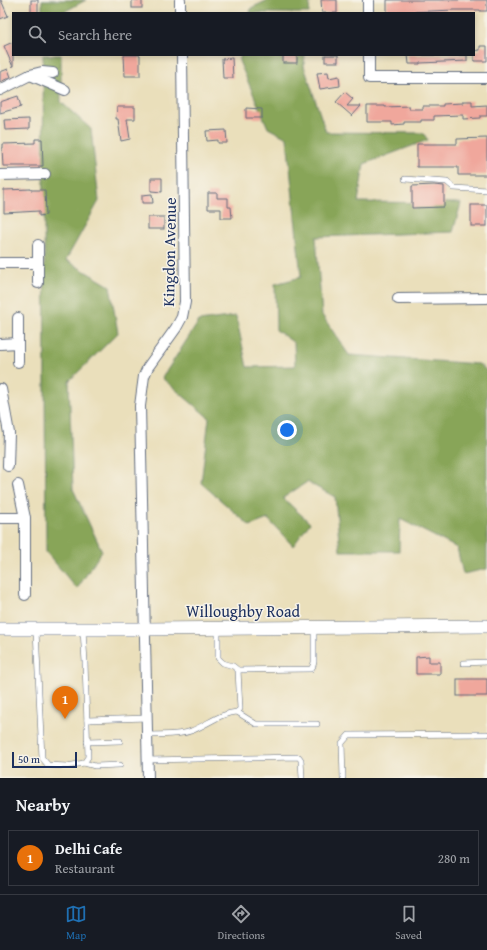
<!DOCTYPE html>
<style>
:root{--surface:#171b24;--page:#242831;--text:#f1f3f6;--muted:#9ea1a6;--line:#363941;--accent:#1f6fb2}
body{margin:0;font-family:"Gentium Book Plus",serif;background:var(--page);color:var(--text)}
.scale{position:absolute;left:12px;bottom:10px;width:65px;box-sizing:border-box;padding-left:4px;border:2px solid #1b2f5e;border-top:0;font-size:11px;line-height:14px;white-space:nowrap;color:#1b2f5e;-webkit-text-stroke:3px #f7f3e8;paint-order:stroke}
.you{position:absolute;left:287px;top:430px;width:14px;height:14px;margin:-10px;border:3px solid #fff;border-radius:50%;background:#1a73e8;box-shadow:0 0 0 6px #1a73e833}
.badge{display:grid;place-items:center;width:26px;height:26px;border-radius:50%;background:var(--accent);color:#fff;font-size:13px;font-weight:700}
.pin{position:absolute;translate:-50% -33px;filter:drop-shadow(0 1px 2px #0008)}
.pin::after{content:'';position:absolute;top:21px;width:14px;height:12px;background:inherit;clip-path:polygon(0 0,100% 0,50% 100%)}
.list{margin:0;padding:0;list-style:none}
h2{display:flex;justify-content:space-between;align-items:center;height:52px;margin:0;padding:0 16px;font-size:17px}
h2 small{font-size:13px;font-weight:400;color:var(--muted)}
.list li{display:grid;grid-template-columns:26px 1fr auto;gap:12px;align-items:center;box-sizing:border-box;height:56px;margin:0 8px 8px;padding:0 8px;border:1px solid var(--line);border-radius:0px}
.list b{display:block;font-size:15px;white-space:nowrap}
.list p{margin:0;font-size:13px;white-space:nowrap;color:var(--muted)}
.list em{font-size:13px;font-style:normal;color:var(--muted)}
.icon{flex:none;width:22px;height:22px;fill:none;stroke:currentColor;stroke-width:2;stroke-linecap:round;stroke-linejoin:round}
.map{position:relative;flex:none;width:487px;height:778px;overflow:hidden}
.search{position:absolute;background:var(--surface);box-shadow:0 2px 6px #0003;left:12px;right:12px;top:12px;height:44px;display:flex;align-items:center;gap:10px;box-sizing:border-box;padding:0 14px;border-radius:0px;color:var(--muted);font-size:15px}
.sheet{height:116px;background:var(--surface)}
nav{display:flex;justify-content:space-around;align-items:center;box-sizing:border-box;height:56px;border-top:1px solid var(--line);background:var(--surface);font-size:11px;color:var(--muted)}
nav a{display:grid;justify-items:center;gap:2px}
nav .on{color:var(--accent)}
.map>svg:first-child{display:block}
.forest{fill:#88a558;stroke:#526a5b}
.building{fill:#f0a79c}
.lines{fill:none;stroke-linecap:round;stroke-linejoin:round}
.service-casing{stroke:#636d7f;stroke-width:6}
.minor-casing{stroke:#636d7f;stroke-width:12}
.tertiary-casing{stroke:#636d7f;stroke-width:14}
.service{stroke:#fff;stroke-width:5}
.minor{stroke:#fff;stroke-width:10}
.tertiary{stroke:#fff;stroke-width:13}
.labels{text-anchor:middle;stroke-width:3;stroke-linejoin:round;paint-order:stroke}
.street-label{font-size:16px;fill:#1b2f5e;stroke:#f7f3e8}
</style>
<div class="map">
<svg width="487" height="778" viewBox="0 0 487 778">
<rect width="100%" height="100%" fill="#f7f3e8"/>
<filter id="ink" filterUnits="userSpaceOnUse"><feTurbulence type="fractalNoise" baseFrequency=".025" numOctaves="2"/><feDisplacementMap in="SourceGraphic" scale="8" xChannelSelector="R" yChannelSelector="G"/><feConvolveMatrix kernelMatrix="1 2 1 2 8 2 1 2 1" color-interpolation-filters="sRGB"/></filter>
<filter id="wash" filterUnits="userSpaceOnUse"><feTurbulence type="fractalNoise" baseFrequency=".012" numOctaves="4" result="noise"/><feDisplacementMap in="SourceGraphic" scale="16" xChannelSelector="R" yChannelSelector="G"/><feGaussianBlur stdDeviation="0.9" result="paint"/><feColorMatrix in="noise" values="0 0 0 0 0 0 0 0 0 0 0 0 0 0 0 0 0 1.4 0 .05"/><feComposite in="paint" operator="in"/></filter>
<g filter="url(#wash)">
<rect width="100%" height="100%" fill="#eadfbb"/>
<!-- forest -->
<g class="forest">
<polygon points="42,0 86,0 62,13 42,13"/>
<polygon points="268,0 310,0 309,13 250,13 251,8"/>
<polygon points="43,55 61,55 61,102 91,129 99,201 66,260 110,286 118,333 69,381 73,489 102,551 77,589 46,552"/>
<polygon points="241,55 305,55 304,66 326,132 423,133 428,140 364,164 358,202 461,203 453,232 316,237 322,315 349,355 479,364 487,371 487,569 463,574 457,548 400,519 399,551 340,551 335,497 307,482 283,498 310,523 293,546 268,519 250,526 201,483 209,418 162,378 199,321 236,316 247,367 295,366 294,343 276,330 275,284 301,277 287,138 268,128 239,61"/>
</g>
<g id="blocks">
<!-- building -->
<g class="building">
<polygon points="0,0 1,0 8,16 0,19"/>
<rect x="31" y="0" width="7" height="13"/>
<rect x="132" y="0" width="10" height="8"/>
<polygon points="321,0 337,0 337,13 322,13"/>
<polygon points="387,0 487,0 487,11 480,11 480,10 454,10 387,13"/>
<polygon points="13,42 13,67 4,46"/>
<polygon points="480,46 487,46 487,61 474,61 474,51 480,50"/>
<polygon points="124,55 140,55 140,76 125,76"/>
<rect x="283" y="55" width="14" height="8"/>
<rect x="325" y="55" width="13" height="7"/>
<polygon points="408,55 467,55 467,61 420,63 420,64 409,64"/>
<polygon points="232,58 233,78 223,78 222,59"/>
<polygon points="8,69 11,77 0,82 0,72"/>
<polygon points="328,72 329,78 339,76 340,86 320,89 317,73"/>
<polygon points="345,92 353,99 347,106 361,106 352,116 336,102"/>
<polygon points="18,96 21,107 0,113 0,102"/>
<polygon points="463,101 472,101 472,106 487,105 487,116 480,116 480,118 463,119 463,115 434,116 434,120 421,120 421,122 404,122 404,124 392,125 392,122 367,122 367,106 385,106 385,107 409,106 409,109 423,109 423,106 443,106 443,104 463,103"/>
<polygon points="117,107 135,107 135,119 127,119 130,139 121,141 118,119 116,119"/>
<polygon points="246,108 262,109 262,118 246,118"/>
<polygon points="29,119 29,129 5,130 4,120"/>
<polygon points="226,130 227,143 218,143 218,140 207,141 206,131"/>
<polygon points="487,138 487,175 458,175 458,167 417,167 417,144 457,144 457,139"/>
<polygon points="35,139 42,139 43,166 3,166 2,148 3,148 3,144 35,143"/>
<polygon points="151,178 162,178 162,192 151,191"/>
<polygon points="434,185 444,186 444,207 412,208 412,186"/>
<polygon points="31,189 31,190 45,190 46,215 39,216 39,211 4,213 4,190"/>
<polygon points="208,193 217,193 217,198 228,198 228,207 231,207 232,218 221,218 221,209 208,209"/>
<polygon points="152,194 153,203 142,203 142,195"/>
<rect x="471" y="205" width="16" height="21"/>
<rect x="148" y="217" width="16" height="12"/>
<polygon points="429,656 429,662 440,662 440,674 416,674 416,657"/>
<rect x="457" y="679" width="30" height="17"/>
</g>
</g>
</g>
<g filter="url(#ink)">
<use href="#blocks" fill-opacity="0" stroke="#636d7f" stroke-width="1"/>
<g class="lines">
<defs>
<g id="service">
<polyline points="405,179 447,182 454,188 487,190"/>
<polyline points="36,630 42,758 48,765 67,766 84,763 88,757 85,662 83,630"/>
<polyline points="463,663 487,662"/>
<polyline points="238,670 311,669 313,666 314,662 314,628"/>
<polyline points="237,712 256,724 317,724"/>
<polyline points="87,720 147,718"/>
<path d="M 147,735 C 161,734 178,736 191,731 C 207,725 220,713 237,712 L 240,709 L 238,670 L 233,666 L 223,663 L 218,658 L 218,629"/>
<polyline points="87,742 120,741"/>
<polyline points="148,760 299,757 301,760 302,778"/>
<polyline points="84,763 95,766 120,765"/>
<polyline points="343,778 342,743 349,735 487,734"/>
</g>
<g id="minor">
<polyline points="180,0 180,13"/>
<polyline points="368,0 368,13"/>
<polyline points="369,55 369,78 487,78"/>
<polyline points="30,75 65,90"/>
<polyline points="0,90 30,75 42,72 53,73"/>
<polyline points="0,175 45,174"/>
<polyline points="0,263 38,263"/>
<polyline points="38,283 38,245"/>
<polyline points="398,299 487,298"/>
<polyline points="18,318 18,362"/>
<polyline points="0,344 18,343"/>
<polyline points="1,389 9,433 8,466"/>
<polyline points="18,485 25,518 25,595"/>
<polyline points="0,518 25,518"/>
<polyline points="148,778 140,406 144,376 148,367 176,328 182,317 185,302 182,55"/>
</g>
<polyline id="tertiary" points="0,629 145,629 487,626"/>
</defs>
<!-- service casing -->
<use href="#service" class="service-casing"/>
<!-- minor casing -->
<use href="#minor" class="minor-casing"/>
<!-- tertiary casing -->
<use href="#tertiary" class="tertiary-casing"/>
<!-- service -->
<use href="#service" class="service"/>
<!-- minor -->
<use href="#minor" class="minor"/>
<!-- tertiary -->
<use href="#tertiary" class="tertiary"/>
</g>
</g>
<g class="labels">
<!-- street labels -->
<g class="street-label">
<text transform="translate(169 252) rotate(-89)" y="6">Kingdon Avenue</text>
<text x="243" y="617">Willoughby Road</text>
</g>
</g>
</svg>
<div class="scale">50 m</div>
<div class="you"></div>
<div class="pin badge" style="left:65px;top:719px;background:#e8710a">1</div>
<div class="search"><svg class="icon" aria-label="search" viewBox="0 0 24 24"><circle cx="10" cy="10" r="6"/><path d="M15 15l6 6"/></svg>Search here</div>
</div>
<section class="sheet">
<h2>Nearby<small></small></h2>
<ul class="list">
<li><span class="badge" style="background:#e8710a">1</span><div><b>Delhi Cafe</b><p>Restaurant</p></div><em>280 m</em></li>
</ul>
</section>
<nav>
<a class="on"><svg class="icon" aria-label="map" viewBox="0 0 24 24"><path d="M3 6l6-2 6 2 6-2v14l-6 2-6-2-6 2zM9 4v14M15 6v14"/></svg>Map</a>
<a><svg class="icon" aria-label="directions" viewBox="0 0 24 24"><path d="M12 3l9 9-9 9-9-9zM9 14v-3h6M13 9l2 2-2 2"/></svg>Directions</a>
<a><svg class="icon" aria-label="saved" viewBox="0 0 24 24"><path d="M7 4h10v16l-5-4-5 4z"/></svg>Saved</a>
</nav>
